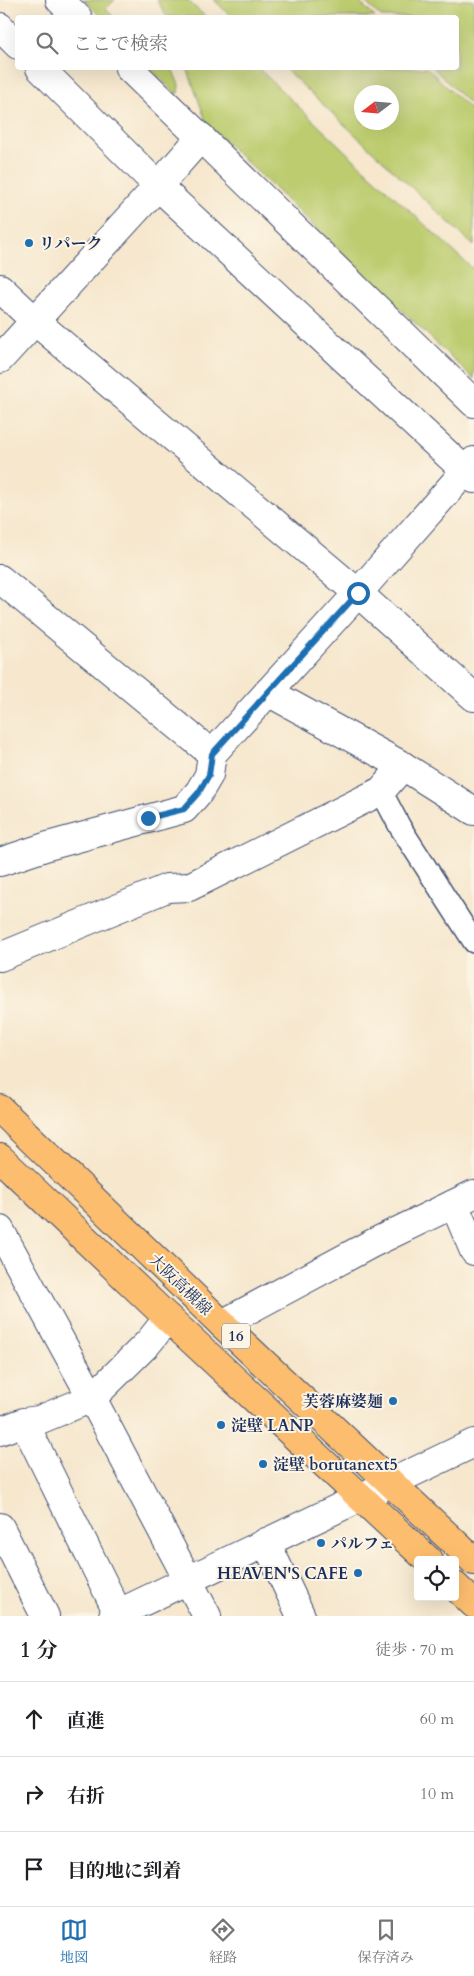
<!DOCTYPE html>
<html lang="ja">
<meta charset="utf-8">
<style>
:root{--surface:#fff;--page:#f6f6f6;--text:#202124;--muted:#757577;--line:#e0e0e0;--accent:#1f6fb2}
body{margin:0;font-family:Cardo,"Noto Serif JP",serif;background:var(--page);color:var(--text)}
.controls{position:absolute;right:15px;bottom:15px;display:grid;overflow:hidden;border-radius:5px;box-shadow:0 5px 20px #0002}
.controls button{width:45px;height:45px;display:grid;place-items:center;padding:0;border:0;border-bottom:1px solid var(--line);background:var(--surface);color:var(--text);font:25px sans-serif}
.compass{position:absolute;left:354px;top:85px;width:45px;height:45px;border-radius:50%;background:var(--surface);box-shadow:0 5px 20px #0002;rotate:254deg}
.stop{position:absolute;width:15px;height:15px;margin:-11px;border:4px solid #1f6fb2;border-radius:50%;background:#fff}
.stop.end{background:#1f6fb2;border-color:#fff;box-shadow:0 1px 5px #0008}
.list{margin:0;padding:0;list-style:none}
h2{display:flex;justify-content:space-between;align-items:center;height:65px;margin:0;padding:0 20px;font-size:21px}
h2 small{font-size:16px;font-weight:400;color:var(--muted)}
.list li{display:grid;grid-template-columns:32px 1fr auto;gap:15px;align-items:center;box-sizing:border-box;height:75px;padding:0 20px;border-top:1px solid var(--line)}
.list b{display:block;font-size:19px;white-space:nowrap}
.list em{font-size:16px;font-style:normal;color:var(--muted)}
.icon{flex:none;width:28px;height:28px;fill:none;stroke:currentColor;stroke-width:2;stroke-linecap:round;stroke-linejoin:round}
.map{position:relative;flex:none;width:474px;height:1616px;overflow:hidden}
.search{position:absolute;background:var(--surface);box-shadow:0 5px 20px #0002;left:15px;right:15px;top:15px;height:55px;display:flex;align-items:center;gap:12px;box-sizing:border-box;padding:0 18px;border-radius:5px;color:var(--muted);font-size:19px}
.sheet{height:290px;background:var(--surface)}
nav{display:flex;justify-content:space-around;align-items:center;box-sizing:border-box;height:70px;border-top:1px solid var(--line);background:var(--surface);font-size:14px;color:var(--muted)}
nav a{display:grid;justify-items:center;gap:2px}
nav .on{color:var(--accent)}
.map>svg:first-child{display:block}
.green{fill:#bccc6e;stroke:#6c7e66;fill-rule:evenodd}
.lines{fill:none;stroke-linecap:round;stroke-linejoin:round}
.pedestrian-casing{stroke:#3c4b6f;stroke-width:24}
.minor-casing{stroke:#3c4b6f;stroke-width:30}
.tertiary-casing{stroke:#3c4b6f;stroke-width:30}
.primary-casing{stroke:#3c4b6f;stroke-width:30}
.pedestrian{stroke:#fff;stroke-width:21}
.minor{stroke:#fff;stroke-width:28}
.tertiary{stroke:#fff;stroke-width:28}
.primary{stroke:#fcbd6e;stroke-width:28}
.route{stroke:#1f6fb2;stroke-width:6}
.poi-dot{fill:#1f6fb2;stroke:#fcf5e5;stroke-width:2}
.labels{text-anchor:middle;stroke-width:4;stroke-linejoin:round;paint-order:stroke}
.shield{fill:#fcf5e5;stroke:#5e6a86;stroke-width:1}
.shield-label{font-size:15px;font-weight:bold;fill:#1b2f5e}
.poi-label{font-size:16px;font-weight:bold;fill:#1b2f5e;stroke:#fcf5e5;text-anchor:start}
.street-label{font-size:16px;fill:#1b2f5e;stroke:#fcf5e5}
</style>
<div class="map">
<svg width="474" height="1616" viewBox="0 0 474 1616">
<rect width="100%" height="100%" fill="#fcf5e5"/>
<filter id="ink" filterUnits="userSpaceOnUse"><feTurbulence type="fractalNoise" baseFrequency=".02" numOctaves="2"/><feDisplacementMap in="SourceGraphic" scale="10" xChannelSelector="R" yChannelSelector="G"/><feConvolveMatrix kernelMatrix="1 2 1 2 8 2 1 2 1" color-interpolation-filters="sRGB"/></filter>
<filter id="wash" filterUnits="userSpaceOnUse"><feTurbulence type="fractalNoise" baseFrequency=".0096" numOctaves="4" result="noise"/><feDisplacementMap in="SourceGraphic" scale="20" xChannelSelector="R" yChannelSelector="G"/><feGaussianBlur stdDeviation="1.12" result="paint"/><feColorMatrix in="noise" values="0 0 0 0 0 0 0 0 0 0 0 0 0 0 0 0 0 1.4 0 .05"/><feComposite in="paint" operator="in"/></filter>
<g filter="url(#wash)">
<rect width="100%" height="100%" fill="#f6e7cd"/>
<!-- green -->
<g class="green">
<polygon points="84,0 115,0 106,9 114,17 101,17"/>
<polygon points="157,0 187,0 206,17 167,17"/>
<polygon points="214,0 357,0 375,17 232,17"/>
<polygon points="363,0 474,0 474,108 433,68 456,68 456,18 381,17"/>
<polygon points="150,68 172,68 179,85 178,93 175,93"/>
<polygon points="187,68 258,68 346,152 474,270 474,379 207,124"/>
<path d="M 284,68 L 427,68 L 474,113 L 474,246 ZM 362,92 L 392,92 L 392,122 L 362,122 Z"/>
</g>
</g>
<g filter="url(#ink)">
<g class="lines">
<defs>
<polyline id="pedestrian" points="381,791 400,827 474,942"/>
<g id="minor">
<polyline points="0,27 18,45"/>
<polyline points="40,68 158,186 474,479"/>
<polyline points="0,288 35,321 358,593 474,697"/>
<polyline points="0,359 158,186 201,137"/>
<polyline points="0,579 212,754 358,593 474,461"/>
<polyline points="268,692 403,766 474,811"/>
<polyline points="0,862 48,846 184,809 199,792 209,775 212,754"/>
<polyline points="0,957 167,888 189,887 381,791 403,766"/>
<polyline points="454,1204 474,1251"/>
<polyline points="0,1230 92,1398 207,1616"/>
<polyline points="222,1324 371,1244 474,1194"/>
<polyline points="24,1422 118,1613"/>
<polyline points="0,1431 24,1422 39,1420 92,1398 148,1343 168,1318"/>
<polyline points="0,1527 45,1616"/>
<polyline points="266,1542 301,1616"/>
<polyline points="113,1616 474,1443"/>
</g>
<g id="tertiary">
<polyline points="60,0 78,18"/>
<polyline points="129,68 474,403"/>
</g>
<g id="primary">
<polyline points="0,1109 222,1324 474,1561"/>
<polyline points="0,1158 168,1318 428,1560"/>
<polyline points="455,1586 474,1604"/>
</g>
</defs>
<!-- pedestrian casing -->
<use href="#pedestrian" class="pedestrian-casing"/>
<!-- minor casing -->
<use href="#minor" class="minor-casing"/>
<!-- tertiary casing -->
<use href="#tertiary" class="tertiary-casing"/>
<!-- primary casing -->
<use href="#primary" class="primary-casing"/>
<!-- pedestrian -->
<use href="#pedestrian" class="pedestrian"/>
<!-- minor -->
<use href="#minor" class="minor"/>
<!-- tertiary -->
<use href="#tertiary" class="tertiary"/>
<!-- primary -->
<use href="#primary" class="primary"/>
</g>
</g>
<g class="lines" filter="url(#ink)">
<!-- route -->
<polyline class="route" points="148,818 184,809 199,792 209,775 212,754 358,593"/>
</g>
<!-- markers -->
<g class="poi-dot">
<circle cx="29" cy="243" r="5"/>
<circle cx="393" cy="1401" r="5"/>
<circle cx="221" cy="1425" r="5"/>
<circle cx="263" cy="1464" r="5"/>
<circle cx="321" cy="1543" r="5"/>
<circle cx="358" cy="1573" r="5"/>
</g>
<g class="labels">
<!-- shield labels -->
<rect class="shield" x="222" y="1323.5" width="28" height="25" rx="4"/>
<g class="shield-label">
<text x="236" y="1341">16</text>
</g>
<!-- poi labels -->
<g class="poi-label">
<text x="39" y="249">リパーク</text>
<text x="383" y="1407" text-anchor="end">芙蓉麻婆麺</text>
<text x="231" y="1431">淀壁 LANP</text>
<text x="273" y="1470">淀壁 borutanext5</text>
<text x="331" y="1549">パルフェ</text>
<text x="348" y="1579" text-anchor="end">HEAVEN'S CAFE</text>
</g>
<!-- street labels -->
<g class="street-label">
<text transform="translate(181 1284) rotate(44)" y="6">大阪高槻線</text>
</g>
</g>
</svg>
<div class="controls">
<button><svg class="icon" aria-label="locate" viewBox="0 0 24 24"><circle cx="12" cy="12" r="6"/><path d="M12 2v4M12 18v4M2 12h4M18 12h4"/></svg></button>
</div>
<svg class="compass" viewBox="-18 -18 36 36"><path d="M0-13l5 13h-10z" fill="#e53935"/><path d="M0 13l5-13h-10z" fill="#757577"/></svg>
<div class="stop" style="left:358px;top:593px"></div>
<div class="stop end" style="left:148px;top:818px"></div>
<div class="search"><svg class="icon" aria-label="search" viewBox="0 0 24 24"><circle cx="10" cy="10" r="6"/><path d="M15 15l6 6"/></svg>ここで検索</div>
</div>
<section class="sheet">
<h2>1 分<small>徒歩 · 70 m</small></h2>
<ul class="list">
<li><svg class="icon" aria-label="ahead" viewBox="0 0 24 24"><path d="M12 20V5M6 11l6-6 6 6"/></svg><div><b>直進</b></div><em>60 m</em></li>
<li><svg class="icon" aria-label="right" viewBox="0 0 24 24"><path d="M7 20v-9h11M14 6l5 5-5 5"/></svg><div><b>右折</b></div><em>10 m</em></li>
<li><svg class="icon" aria-label="arrive" viewBox="0 0 24 24"><path d="M6 21V4h12l-3 4 3 4H6"/></svg><div><b>目的地に到着</b></div></li>
</ul>
</section>
<nav>
<a class="on"><svg class="icon" aria-label="map" viewBox="0 0 24 24"><path d="M3 6l6-2 6 2 6-2v14l-6 2-6-2-6 2zM9 4v14M15 6v14"/></svg>地図</a>
<a><svg class="icon" aria-label="directions" viewBox="0 0 24 24"><path d="M12 3l9 9-9 9-9-9zM9 14v-3h6M13 9l2 2-2 2"/></svg>経路</a>
<a><svg class="icon" aria-label="saved" viewBox="0 0 24 24"><path d="M7 4h10v16l-5-4-5 4z"/></svg>保存済み</a>
</nav>
